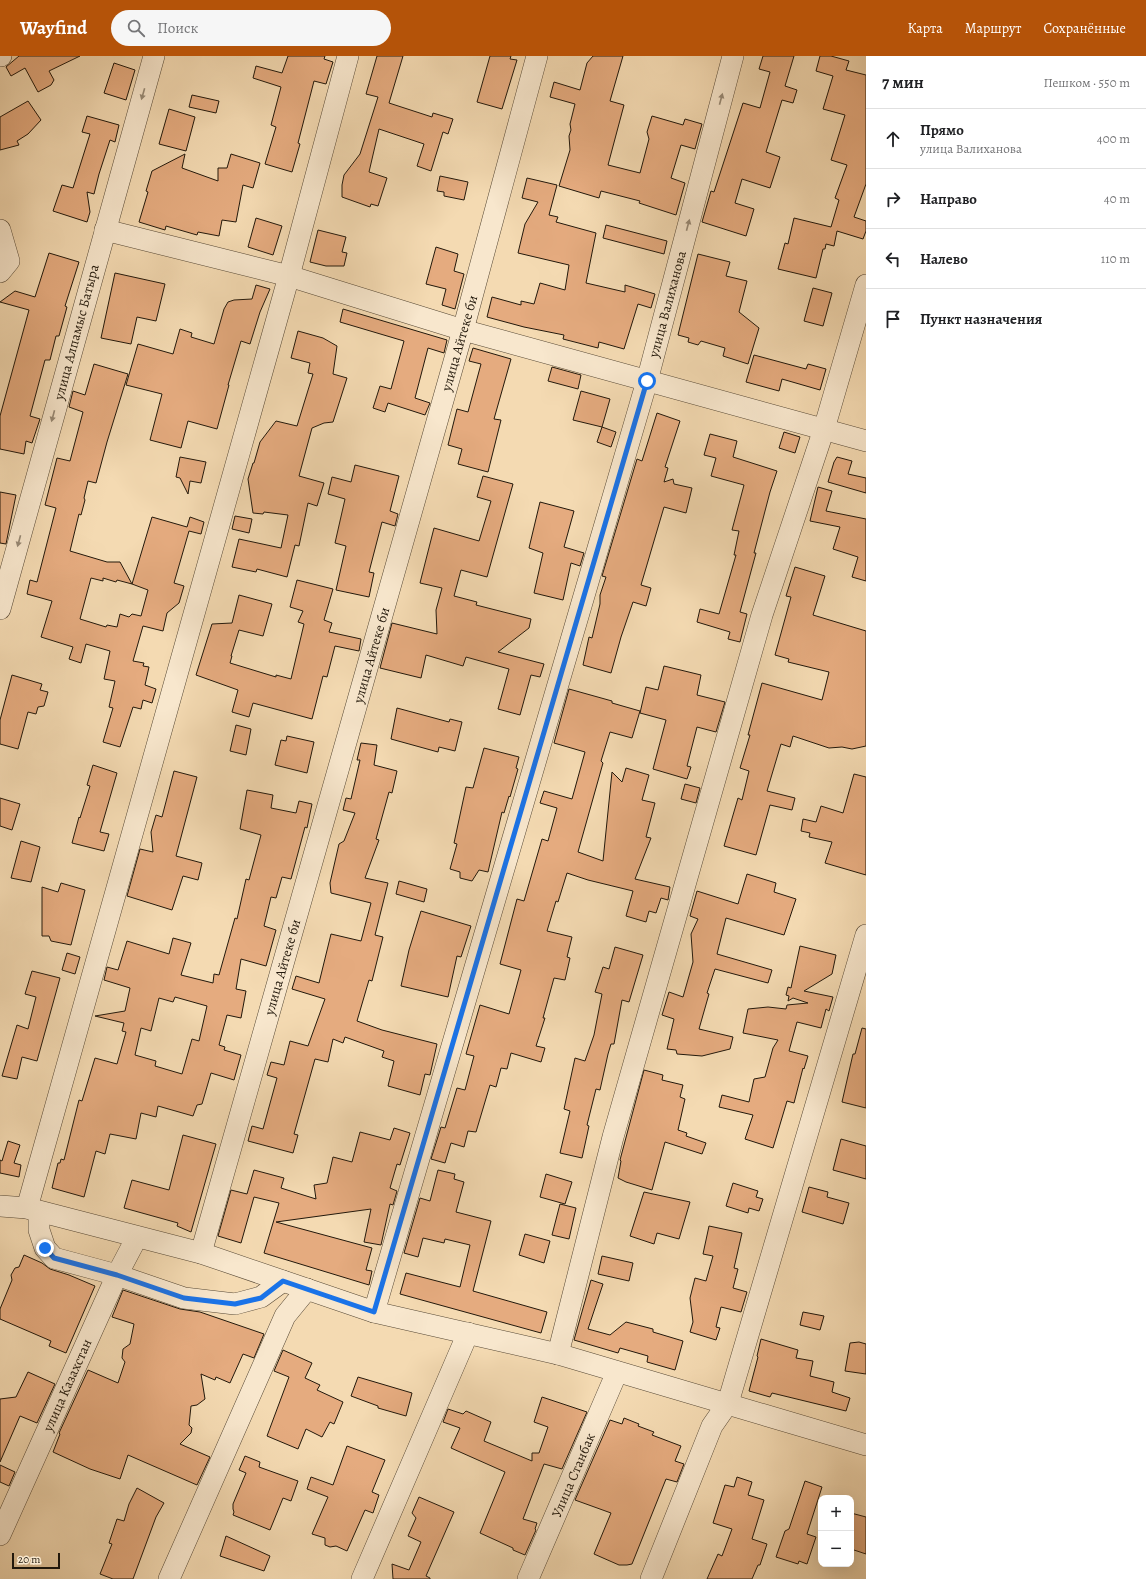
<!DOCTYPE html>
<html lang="ru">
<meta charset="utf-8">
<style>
:root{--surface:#fff;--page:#f6f6f6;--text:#202124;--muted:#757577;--line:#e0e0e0;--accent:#b45309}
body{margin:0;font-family:Alegreya,serif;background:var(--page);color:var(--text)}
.controls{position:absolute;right:12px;bottom:12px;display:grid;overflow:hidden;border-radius:8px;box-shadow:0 4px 16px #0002}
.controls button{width:36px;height:36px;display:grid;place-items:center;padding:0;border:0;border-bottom:1px solid var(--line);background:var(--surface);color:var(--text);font:20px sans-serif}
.scale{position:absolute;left:12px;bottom:10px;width:48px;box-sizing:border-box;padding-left:4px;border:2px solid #22180b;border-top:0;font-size:11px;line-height:14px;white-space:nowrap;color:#22180b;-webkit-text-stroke:3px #f8e7cd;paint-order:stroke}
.stop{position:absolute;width:12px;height:12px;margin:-9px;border:3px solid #1a73e8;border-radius:50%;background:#fff}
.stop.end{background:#1a73e8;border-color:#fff;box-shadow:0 1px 4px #0008}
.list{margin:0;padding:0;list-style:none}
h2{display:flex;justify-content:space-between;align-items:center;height:52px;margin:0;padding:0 16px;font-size:17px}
h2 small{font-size:13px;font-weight:400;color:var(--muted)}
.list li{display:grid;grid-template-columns:26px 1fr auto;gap:12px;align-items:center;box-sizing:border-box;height:60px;padding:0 16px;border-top:1px solid var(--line)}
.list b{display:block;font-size:15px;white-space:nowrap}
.list p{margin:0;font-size:13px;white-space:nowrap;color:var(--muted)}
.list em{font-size:13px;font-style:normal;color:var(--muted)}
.icon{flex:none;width:22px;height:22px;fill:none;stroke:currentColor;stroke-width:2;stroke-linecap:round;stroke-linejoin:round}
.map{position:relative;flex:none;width:866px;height:1523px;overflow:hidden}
header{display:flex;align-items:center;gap:24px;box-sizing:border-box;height:56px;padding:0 20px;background:var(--accent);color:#fff}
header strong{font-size:19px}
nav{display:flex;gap:22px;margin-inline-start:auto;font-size:14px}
.search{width:280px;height:36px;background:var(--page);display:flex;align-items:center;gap:10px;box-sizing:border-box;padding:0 14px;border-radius:22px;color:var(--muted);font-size:15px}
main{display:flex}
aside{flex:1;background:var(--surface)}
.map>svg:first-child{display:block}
.building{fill:#e5ab7f;stroke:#22180b;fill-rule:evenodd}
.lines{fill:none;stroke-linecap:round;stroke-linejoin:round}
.minor-casing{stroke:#564835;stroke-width:22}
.minor{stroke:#f8e7cd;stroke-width:21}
.oneway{fill:#988a76}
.route{stroke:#1a73e8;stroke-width:5}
.labels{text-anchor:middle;stroke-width:3;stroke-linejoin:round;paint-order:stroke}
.street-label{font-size:14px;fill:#22180b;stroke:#f8e7cd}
</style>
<header>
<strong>Wayfind</strong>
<div class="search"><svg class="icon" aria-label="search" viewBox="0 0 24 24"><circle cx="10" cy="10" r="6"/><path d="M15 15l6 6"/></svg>Поиск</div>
<nav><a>Карта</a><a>Маршрут</a><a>Сохранённые</a></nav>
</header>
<main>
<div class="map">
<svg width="866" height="1523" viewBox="0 0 866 1523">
<rect width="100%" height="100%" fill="#f4dab2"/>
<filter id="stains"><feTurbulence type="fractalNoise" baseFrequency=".005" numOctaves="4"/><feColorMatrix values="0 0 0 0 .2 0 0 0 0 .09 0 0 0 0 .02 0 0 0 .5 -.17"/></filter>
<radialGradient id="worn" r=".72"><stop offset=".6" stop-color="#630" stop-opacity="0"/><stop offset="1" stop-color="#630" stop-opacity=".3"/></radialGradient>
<!-- building -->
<g class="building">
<polygon points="19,0 80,0 49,15 54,24 51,29 38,36 25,12 11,20 6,11"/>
<polygon points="288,0 325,0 324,3 333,6 326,28 314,25 298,87 300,88 292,116 265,108 276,71 271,69 281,31 253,22 256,10 282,17"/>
<polygon points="377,0 403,0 389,47 432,61 433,57 453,63 448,78 443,76 431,115 417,110 424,88 379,73 369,116 387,122 378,150 371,148 370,151 342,141 342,129 344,119 360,98 378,41 366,38"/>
<polygon points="490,0 511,0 510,3 517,4 502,53 477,46"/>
<polygon points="593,0 623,0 610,45 624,49 608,109 640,117 649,83 647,76 652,60 683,69 685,63 702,68 695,93 681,89 671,122 685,127 676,159 639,147 640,145 601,135 599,142 559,130 570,94 569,80 571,74 570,68 575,48 550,41 554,26 580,34 587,7"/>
<polygon points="763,0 794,0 785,30 797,34 793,47 782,44 766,96 780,101 770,132 742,123 735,147 754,153 746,180 702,166 711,135 714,136 743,47 760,52 770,16 759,13"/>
<polygon points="820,0 831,0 849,5 846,14 866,19 866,128 854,161 866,165 866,175 863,183 837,175 834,190 826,188 825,193 823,193 816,222 778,213 785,187 788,188 794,162 831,171 839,144 835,142 847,109 831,104 845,59 823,53 833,20 816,15"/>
<polygon points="114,7 135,14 126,44 104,37"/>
<polygon points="192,39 219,45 216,57 189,51"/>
<polygon points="28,45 41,64 28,78 17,85 19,89 0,94 0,61"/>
<polygon points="169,53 195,61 186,95 159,88"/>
<polygon points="87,60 119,69 115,86 110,84 99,118 94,138 87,136 90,156 87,166 53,155 62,129 73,132 90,78 82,76"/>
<polygon points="185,98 182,112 218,125 218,112 227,112 231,98 260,107 253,132 243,129 236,166 222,164 219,180 198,176 197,179 166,170 165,174 139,166 148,136 146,135 152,115"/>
<polygon points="440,120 468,126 464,144 444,140 444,136 437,135"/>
<polygon points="527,122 557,129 549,159 558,161 556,166 596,177 586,227 625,236 625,229 655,238 651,252 638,248 624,293 599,286 598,292 563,283 564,279 524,271 487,261 492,241 521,249 521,245 534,248 540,227 565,234 569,209 518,197 525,168 538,146 522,142"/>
<polygon points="256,162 282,170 273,199 248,191"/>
<polygon points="606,169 667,185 664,198 603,182"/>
<polygon points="318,174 346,181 342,196 347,197 344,210 326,210 310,206"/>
<polygon points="436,191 458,198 454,215 464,218 455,253 442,249 446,233 426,228"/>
<polygon points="49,197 79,206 65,250 67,251 59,280 56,280 50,304 45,304 30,360 40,363 32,387 26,385 24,398 0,393 0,360 29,254 0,246 15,235 35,241"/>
<polygon points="698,198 730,206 726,220 747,225 739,256 759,272 748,308 723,300 725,292 701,285 698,289 688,286 689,282 678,279"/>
<polygon points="115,217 165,228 156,265 137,261 131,288 101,282"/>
<polygon points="256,229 270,233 260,256 250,288 241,285 228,329 229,329 217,373 188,365 181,392 150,384 162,338 126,329 138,288 173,298 180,273 192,277 191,281 214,288 224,253 228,246 234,244 252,243"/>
<polygon points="813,232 832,237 823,270 804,265"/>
<polygon points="343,253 447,284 444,297 428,292 415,342 430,347 425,359 388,347 385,356 373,352 380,330 391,333 404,285 340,266"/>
<polygon points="298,275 323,282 337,290 333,318 347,322 333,366 324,367 312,372 299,420 324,427 317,450 308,447 299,490 295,489 287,521 257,513 256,516 232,511 239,483 281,492 288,459 264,456 263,458 253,457 248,423 253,407 254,407 260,386 276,365 297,370 313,318 308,317 310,307 291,302"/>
<polygon points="473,292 511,303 494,363 501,364 488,416 458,408 462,393 448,389 457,353 468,356 481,308 469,305"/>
<polygon points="754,299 806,313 808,308 826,313 820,334 782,323 779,335 746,326"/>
<polygon points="94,308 128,318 107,386 96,427 88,425 84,442 85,444 81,459 79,458 70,495 107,506 120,506 132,528 117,524 116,526 103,522 103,525 91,522 80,563 106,571 107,569 117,571 120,558 129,561 132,558 141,560 148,534 132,528 152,461 187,471 190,461 204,466 201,478 189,475 174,527 184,530 179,547 167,557 163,575 143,570 133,605 144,607 143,610 149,611 145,629 156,633 152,647 143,644 141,653 133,651 120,691 103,686 113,652 109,651 115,625 104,623 110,595 86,588 81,607 69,603 73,591 41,581 52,545 27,538 30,524 37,526 56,452 45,449 57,402 70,405 83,356 69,351 73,335 85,339"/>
<polygon points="552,311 581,319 578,333 548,325"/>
<polygon points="581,335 610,343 602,371 573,364"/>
<polygon points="657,357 680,365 665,411 668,412 664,426 673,423 674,428 692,432 686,457 664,451 641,529 651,532 646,550 633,546 621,581 611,617 583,609 589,581 592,582 600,548 600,539 606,521 602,520 637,403 642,405"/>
<polygon points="602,371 616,376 611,391 597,386"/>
<polygon points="784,376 800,381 795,397 779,392"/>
<polygon points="710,378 737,385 733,401 777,415 770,436 754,497 756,497 740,556 747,558 740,586 728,583 730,576 697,566 700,553 719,558 736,499 734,499 739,475 732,474 744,429 711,420 716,402 704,399"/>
<polygon points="180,401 206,406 201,427 190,425 188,438 180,422 176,421"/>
<polygon points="837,401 852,405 848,418 866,422 866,437 828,426 834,406"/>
<polygon points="355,409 399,420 390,455 398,458 395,470 382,466 369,516 374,517 369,541 336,534 346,490 335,487 345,443 328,438 332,421 351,426"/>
<polygon points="483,420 513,428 487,521 461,514 454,540 477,546 476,549 531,563 529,572 498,596 544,608 540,621 531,619 520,659 498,653 509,613 466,601 463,610 426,599 421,622 380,612 392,567 437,578 436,554 442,532 420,527 434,472 479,485 491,445 477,441"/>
<polygon points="818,431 832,435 826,455 866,463 866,525 852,521 858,501 833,493 840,471 810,465"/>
<polygon points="0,436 16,439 6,488 0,487"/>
<polygon points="540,446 574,455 564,491 584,497 580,510 571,507 563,544 534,537 543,497 529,492"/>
<polygon points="235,460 252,463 249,477 232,473"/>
<polygon points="795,511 825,520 813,559 866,575 866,690 852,693 842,691 829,692 793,680 790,691 781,688 767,735 795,742 792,754 770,749 756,799 724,790 738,742 742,744 749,715 740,712 750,679 748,679 762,627 822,644 829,616 788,606 789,603 775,599 791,541 786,540"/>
<polygon points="297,524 333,533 324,564 332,567 329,576 361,583 359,595 335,590 327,621 323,620 312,663 253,647 249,661 232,656 238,634 196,619 212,568 232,567 239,539 272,548 263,580 239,574 231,600 232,600 230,607 276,621 276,619 291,623 304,568 298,566 303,555 290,551"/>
<polygon points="664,610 701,619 697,639 725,646 716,676 697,671 687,710 691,711 687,723 653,713 666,664 640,657 646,631 658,634"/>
<polygon points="12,619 42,628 40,634 48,636 44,650 38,651 36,658 28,656 18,693 0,688 0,664"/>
<polygon points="569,633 612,645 612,647 640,655 632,682 610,676 601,705 603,707 578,796 603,805 612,716 622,726 626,712 649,719 642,744 655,747 646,781 651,782 635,823 670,831 668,844 661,842 656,857 649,855 646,866 626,860 633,835 588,824 567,817 558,846 556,845 547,875 572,881 567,901 570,902 565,924 554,922 543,962 545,962 536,990 545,992 541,1006 511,997 507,1013 501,1012 496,1031 490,1029 476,1076 468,1075 464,1091 451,1087 445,1107 431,1103 441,1071 445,1072 457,1032 465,1034 474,1000 466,998 480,949 509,958 521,914 500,908 517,843 524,845 542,783 548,785 557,752 540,747 544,735 572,743 585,696 554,687"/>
<polygon points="397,652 449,666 450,663 462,666 455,695 439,691 438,696 391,683"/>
<polygon points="236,669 251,673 246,699 230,695"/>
<polygon points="287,680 314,686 307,717 275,709 281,684 286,685"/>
<polygon points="361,687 377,689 374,709 397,715 392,737 389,736 376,783 379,784 365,822 388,827 375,879 383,881 372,925 369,924 357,965 382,974 437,988 430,1019 425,1018 420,1039 388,1030 394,1005 382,1001 384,995 345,981 343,987 333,983 328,1006 315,1003 294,1078 298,1079 293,1097 248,1085 252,1070 263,1073 277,1022 267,1019 271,1006 284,1009 290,985 308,990 325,943 292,933 296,920 319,927 331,878 361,885 371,847 331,837 330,827 339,788 344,785 355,757 343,754 346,742 351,743 360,704 357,704"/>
<polygon points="484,692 519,701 516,712 518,713 510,741 509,740 504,757 502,756 488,816 479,814 472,825 460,822 460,816 450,813 457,788 454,787 466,731 473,732"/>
<polygon points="93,709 117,717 100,776 109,778 104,795 72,787 79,761 80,762 90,730 87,729"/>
<polygon points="174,715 197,721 176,800 202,807 198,824 183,820 172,854 127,840 140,793 153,796 151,776 156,759 162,761"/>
<polygon points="854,718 866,721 866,819 825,807 832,786 809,781 810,777 801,775 803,763 816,766 821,750 843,757"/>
<polygon points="685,728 700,732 696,747 681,743"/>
<path d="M 247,734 L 273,739 L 271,752 L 296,757 L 299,745 L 312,748 L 307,772 L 305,771 L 291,823 L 282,821 L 276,842 L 271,841 L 264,870 L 276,874 L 266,910 L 241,903 L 236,933 L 246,935 L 241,962 L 227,959 L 219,989 L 225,991 L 224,994 L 241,999 L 234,1024 L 211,1017 L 202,1048 L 197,1049 L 193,1060 L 158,1050 L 156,1061 L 141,1057 L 136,1083 L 110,1078 L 105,1098 L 96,1095 L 84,1141 L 52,1132 L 58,1107 L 60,1107 L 61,1103 L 64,1104 L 79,1044 L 82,1045 L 95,1002 L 117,1008 L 126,976 L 122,975 L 124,967 L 95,960 L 125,955 L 130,932 L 104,924 L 107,911 L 118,914 L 127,885 L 169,898 L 173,882 L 191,887 L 181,919 L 213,927 L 214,918 L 219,919 L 235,862 L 237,863 L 246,823 L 249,824 L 261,779 L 240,773 ZM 175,941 L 207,950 L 199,985 L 192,983 L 182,1018 L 155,1010 L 156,1005 L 135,999 L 141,972 L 151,975 L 159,942 L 173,946 Z"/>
<polygon points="0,742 20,748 12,774 0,770"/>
<polygon points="21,785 40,791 31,826 11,822"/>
<polygon points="747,818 776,827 774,836 796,843 784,879 726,862 717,898 772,914 768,927 715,913 707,937 709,938 699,973 733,981 730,993 702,1000 677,998 676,994 667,993 674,963 662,959 669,936 683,941 693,906 691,878 698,863 690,860 697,835 738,848"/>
<polygon points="399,825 427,833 424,846 396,838"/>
<polygon points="61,827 85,834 71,889 51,885 49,880 42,880 42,831 58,836"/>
<polygon points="421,855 471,870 461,901 457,900 448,941 401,930 409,894"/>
<polygon points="800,890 836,899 832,918 804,935 833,941 829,955 826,953 821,972 797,966 789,995 808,1000 804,1013 803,1012 794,1047 787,1045 773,1092 745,1083 753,1059 719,1051 722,1039 749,1046 754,1023 765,1021 773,992 778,984 743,977 748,953 768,951 786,953 787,949 808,947 793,942 788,945 789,940 786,939 788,931 791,932"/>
<polygon points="615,891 643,899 629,946 622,944 614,988 611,988 608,998 600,1034 596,1033 587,1069 589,1070 582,1102 560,1097 570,1055 564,1053 575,1002 585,1005 594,979 602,938 595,936 603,911 609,913"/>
<polygon points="67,897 80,901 75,918 62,914"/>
<polygon points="32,915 60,922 37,1005 22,1001 17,1023 2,1020 17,969 28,973 36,941 25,938"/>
<polygon points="862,972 866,973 866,1052 842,1046 853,998 855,998"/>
<polygon points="644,1014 663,1019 662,1024 683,1029 680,1041 685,1043 678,1074 687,1077 686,1080 706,1087 702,1098 665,1086 652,1134 626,1126 618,1122 621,1105 620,1104"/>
<polygon points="394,1072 410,1077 400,1109 397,1108 390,1132 397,1135 393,1149 390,1148 381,1189 364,1186 371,1153 276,1166 372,1192 366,1214 372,1215 369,1229 264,1197 279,1147 254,1141 241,1187 218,1180 231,1134 247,1138 254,1114 284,1122 281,1132 316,1143 314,1129 327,1127 333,1101 352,1106 360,1076 390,1084"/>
<polygon points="183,1079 216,1088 191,1176 177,1170 178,1167 124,1152 132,1124 169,1134"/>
<polygon points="841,1083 866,1090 866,1123 833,1114"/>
<polygon points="8,1085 20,1089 14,1107 21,1109 19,1121 0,1117 0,1104 2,1105"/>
<polygon points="438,1114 455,1118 454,1123 464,1126 456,1156 491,1165 473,1235 547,1256 541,1277 400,1238 406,1217 460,1231 470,1189 445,1183 444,1187 423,1182 418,1201 404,1197 420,1142 430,1145"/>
<polygon points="546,1118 572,1126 565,1148 540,1141"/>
<polygon points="733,1127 758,1135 756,1141 763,1143 759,1155 749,1152 748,1157 726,1150"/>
<polygon points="809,1131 828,1136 827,1141 849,1147 843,1168 802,1156"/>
<polygon points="644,1136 690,1146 679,1183 657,1177 654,1188 630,1180"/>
<polygon points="560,1148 576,1152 569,1183 552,1179"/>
<polygon points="709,1170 742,1177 734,1212 738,1213 733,1232 747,1236 741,1256 721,1251 716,1271 720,1272 716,1284 690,1276 693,1266 690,1242 695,1222 706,1225 713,1200 703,1198"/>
<polygon points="525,1178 550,1185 544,1207 519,1199"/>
<polygon points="24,1199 42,1207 50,1213 69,1219 95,1230 66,1297 49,1290 51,1285 0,1263 0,1253 12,1224 11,1219 15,1212 19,1211"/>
<polygon points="602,1200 633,1207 629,1225 598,1218"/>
<polygon points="591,1224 603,1228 588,1273 610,1279 626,1266 653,1273 653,1276 683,1285 675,1314 647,1306 648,1300 620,1292 618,1297 574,1284"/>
<polygon points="123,1234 180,1253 200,1256 264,1278 254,1302 243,1298 230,1327 216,1321 215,1324 201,1318 205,1343 197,1349 191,1350 189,1369 192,1372 191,1377 180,1388 210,1401 197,1429 128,1399 120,1423 90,1413 53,1396 60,1378 59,1377 88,1314 118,1327 125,1306 122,1302 123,1293 130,1288 134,1268 112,1261"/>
<polygon points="803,1256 824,1260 820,1274 800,1269"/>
<polygon points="761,1283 798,1294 796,1302 813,1305 810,1320 834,1326 832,1336 850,1342 846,1355 772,1337 770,1341 749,1335 758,1301 757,1300"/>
<polygon points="859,1286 866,1288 866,1318 845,1315 850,1287"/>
<polygon points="283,1294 312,1307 305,1322 320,1329 317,1334 343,1346 334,1368 330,1366 322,1381 306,1373 298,1393 267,1380 289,1321 274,1315"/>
<polygon points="28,1316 55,1328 37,1367 20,1360 0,1406 0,1343 16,1341"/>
<polygon points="358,1321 412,1337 406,1360 378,1352 378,1350 351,1340"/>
<polygon points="542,1341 587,1356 562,1413 544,1408 523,1463 537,1467 535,1473 536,1474 525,1499 513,1494 513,1492 480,1477 505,1416 451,1392 460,1372 443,1366 448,1353 463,1358 466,1355 491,1366 484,1385 532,1405 532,1397 539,1397 548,1371 534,1366"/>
<polygon points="624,1362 639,1368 638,1370 654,1376 652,1379 681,1390 675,1405 684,1408 677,1426 666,1423 632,1508 627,1509 619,1509 594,1498 611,1457 575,1444 610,1364 622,1368"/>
<polygon points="347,1390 385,1404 372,1436 379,1439 373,1457 365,1454 347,1495 336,1490 330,1491 325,1489 325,1482 312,1478 328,1441 307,1433 311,1421 333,1429"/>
<polygon points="245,1400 260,1406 259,1411 298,1425 291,1445 283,1442 270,1474 233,1459 234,1456 233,1453 233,1448 246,1417 239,1414"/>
<polygon points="0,1409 15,1416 9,1430 0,1426"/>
<polygon points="737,1421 752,1426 748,1439 764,1444 752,1483 767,1488 760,1509 758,1509 752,1523 707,1523 718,1498 722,1500 732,1473 713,1467 725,1429 734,1431"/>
<polygon points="805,1425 822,1431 807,1478 816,1481 807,1508 799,1505 798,1508 776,1501 785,1475 789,1473"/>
<polygon points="137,1432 164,1447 156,1461 133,1523 113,1523 100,1518 112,1488 109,1487 117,1463 124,1465 129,1448"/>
<polygon points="419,1441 454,1456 426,1520 430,1522 430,1523 393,1523 392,1508 409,1514 421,1486 408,1480 416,1462 412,1457"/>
<polygon points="851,1457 866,1461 866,1498 851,1493"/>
<polygon points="226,1480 270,1500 264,1515 220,1500"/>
</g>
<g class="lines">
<defs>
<g id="minor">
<polyline points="0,0 1,0"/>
<polyline points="0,174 9,205 0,216"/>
<polyline points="105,174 289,220 463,274 866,385"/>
<polyline points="0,553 154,0"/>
<polyline points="0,1150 27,1152 201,1197 374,1256 558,1298 866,1389"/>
<polyline points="27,1152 289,220 348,0"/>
<polyline points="39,1156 39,1174 45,1192 54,1202 117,1219 184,1242 235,1248 261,1241 283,1225"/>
<polyline points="201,1197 463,274 537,0"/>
<polyline points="374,1256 647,325 733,0"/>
<polyline points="558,1298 613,1081 762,559 824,373 866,229"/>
<polyline points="0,1479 117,1219 137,1181"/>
<polyline points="169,1523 285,1260 307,1233"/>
<polyline points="362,1523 468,1277"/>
<polyline points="528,1523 617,1316"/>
<polyline points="651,1523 712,1370 728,1347 866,879"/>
</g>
</defs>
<!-- minor casing -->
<use href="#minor" class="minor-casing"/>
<!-- minor -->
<use href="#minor" class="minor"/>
</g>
<!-- one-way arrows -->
<defs><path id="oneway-solid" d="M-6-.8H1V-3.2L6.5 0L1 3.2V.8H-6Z"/></defs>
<g class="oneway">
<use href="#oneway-solid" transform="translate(143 38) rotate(106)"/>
<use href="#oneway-solid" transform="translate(721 43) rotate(-75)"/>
<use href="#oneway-solid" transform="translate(688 169) rotate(-75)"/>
<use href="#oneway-solid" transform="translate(53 360) rotate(105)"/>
<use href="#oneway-solid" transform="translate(19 485) rotate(105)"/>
</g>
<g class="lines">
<!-- route -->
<polyline class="route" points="45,1192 54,1202 117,1219 184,1242 235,1248 261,1242 283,1225 374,1256 647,325"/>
</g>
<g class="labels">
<!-- street labels -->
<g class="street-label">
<text transform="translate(667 248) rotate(-75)" y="5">улица Валиханова</text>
<text transform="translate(76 276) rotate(-75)" y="5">улица Алпамыс Батыра</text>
<text transform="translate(459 287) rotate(-74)" y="5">улица Айтеке би</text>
<text transform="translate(371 599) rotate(-74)" y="5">улица Айтеке би</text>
<text transform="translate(282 911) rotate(-74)" y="5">улица Айтеке би</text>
<text transform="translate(67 1329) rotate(-66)" y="5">улица Казахстан</text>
<text transform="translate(573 1419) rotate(-67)" y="5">Улица Станбак</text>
</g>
</g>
<rect width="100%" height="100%" filter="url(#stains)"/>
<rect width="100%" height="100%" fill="url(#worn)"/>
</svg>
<div class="controls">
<button>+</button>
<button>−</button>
</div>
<div class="scale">20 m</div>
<div class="stop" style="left:647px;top:325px"></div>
<div class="stop end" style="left:45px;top:1192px"></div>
</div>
<aside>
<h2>7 мин<small>Пешком · 550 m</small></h2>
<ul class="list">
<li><svg class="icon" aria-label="ahead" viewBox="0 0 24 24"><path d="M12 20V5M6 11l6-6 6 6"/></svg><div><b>Прямо</b><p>улица Валиханова</p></div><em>400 m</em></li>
<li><svg class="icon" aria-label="right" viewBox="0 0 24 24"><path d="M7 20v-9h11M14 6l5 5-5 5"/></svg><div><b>Направо</b></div><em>40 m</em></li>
<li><svg class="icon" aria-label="left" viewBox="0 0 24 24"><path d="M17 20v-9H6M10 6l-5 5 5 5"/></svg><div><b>Налево</b></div><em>110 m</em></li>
<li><svg class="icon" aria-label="arrive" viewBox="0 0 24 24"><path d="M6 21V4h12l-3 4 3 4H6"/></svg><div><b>Пункт назначения</b></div></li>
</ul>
</aside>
</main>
